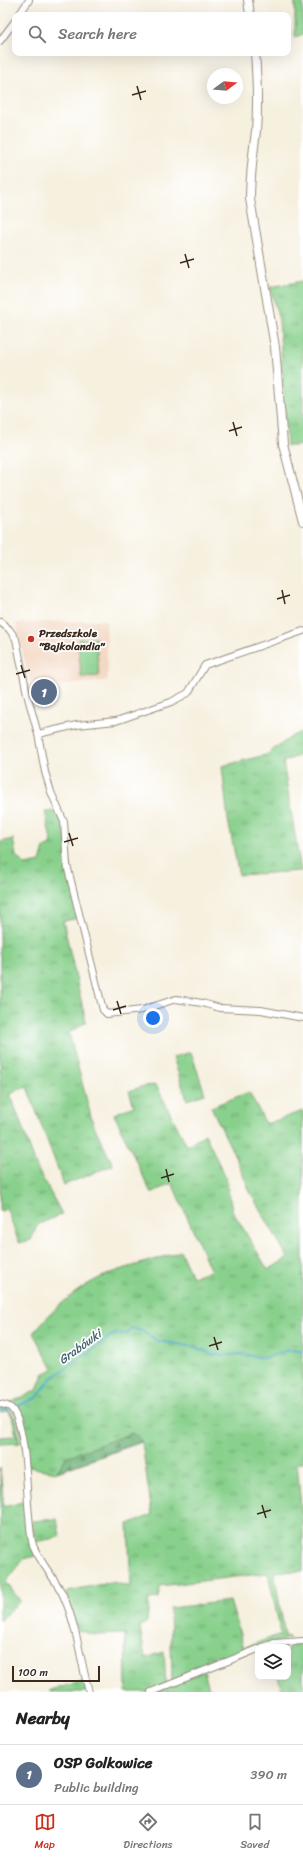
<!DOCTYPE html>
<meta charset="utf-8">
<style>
:root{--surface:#fff;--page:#f2f2f2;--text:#222;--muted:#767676;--line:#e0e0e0;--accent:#c8321e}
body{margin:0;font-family:Sriracha,sans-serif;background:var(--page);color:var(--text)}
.controls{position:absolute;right:12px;bottom:12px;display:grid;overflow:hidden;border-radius:8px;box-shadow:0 4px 16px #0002}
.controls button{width:36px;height:36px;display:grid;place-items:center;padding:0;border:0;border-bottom:1px solid var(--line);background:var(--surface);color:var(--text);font:20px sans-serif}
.compass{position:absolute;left:207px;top:68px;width:36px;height:36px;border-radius:50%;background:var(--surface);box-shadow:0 4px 16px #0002;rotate:74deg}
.scale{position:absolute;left:12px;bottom:10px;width:88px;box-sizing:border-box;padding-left:4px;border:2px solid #3b2a1e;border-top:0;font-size:11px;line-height:14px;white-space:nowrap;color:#3b2a1e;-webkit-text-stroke:3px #fff;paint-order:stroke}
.you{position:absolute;left:153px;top:1018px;width:14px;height:14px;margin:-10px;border:3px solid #fff;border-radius:50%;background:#1a73e8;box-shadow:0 0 0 6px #1a73e833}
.badge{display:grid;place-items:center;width:26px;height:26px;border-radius:50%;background:var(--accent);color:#fff;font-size:13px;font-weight:700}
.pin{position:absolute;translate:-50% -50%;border:2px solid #fff;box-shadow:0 1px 4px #0006}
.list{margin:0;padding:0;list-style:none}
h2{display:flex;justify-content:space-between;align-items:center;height:52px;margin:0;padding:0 16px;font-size:17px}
h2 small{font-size:13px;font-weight:400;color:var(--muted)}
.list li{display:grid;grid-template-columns:26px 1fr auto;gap:12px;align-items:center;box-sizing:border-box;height:60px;padding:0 16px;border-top:1px solid var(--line)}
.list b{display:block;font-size:15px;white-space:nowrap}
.list p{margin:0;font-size:13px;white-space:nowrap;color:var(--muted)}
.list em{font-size:13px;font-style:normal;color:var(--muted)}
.icon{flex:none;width:22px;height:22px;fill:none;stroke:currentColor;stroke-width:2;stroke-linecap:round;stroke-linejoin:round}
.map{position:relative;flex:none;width:303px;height:1692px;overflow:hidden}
.search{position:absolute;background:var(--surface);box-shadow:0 4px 16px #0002;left:12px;right:12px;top:12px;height:44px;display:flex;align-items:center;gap:10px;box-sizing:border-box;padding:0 14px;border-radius:8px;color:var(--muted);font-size:15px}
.sheet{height:112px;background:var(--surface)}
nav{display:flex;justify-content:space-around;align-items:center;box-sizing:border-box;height:56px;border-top:1px solid var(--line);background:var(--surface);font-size:11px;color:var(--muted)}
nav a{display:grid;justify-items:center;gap:2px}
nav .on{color:var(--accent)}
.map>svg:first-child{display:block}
.built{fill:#f2d4be}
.grass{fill:url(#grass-tufts);stroke:#627d55}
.forest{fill:url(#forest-firs);stroke:#546e4b}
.park{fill:#88d08c;stroke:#627d55}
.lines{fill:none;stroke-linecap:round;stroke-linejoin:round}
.stream{stroke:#4ca7ca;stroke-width:2}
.minor-casing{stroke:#988d7e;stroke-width:8}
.tertiary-casing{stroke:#988d7e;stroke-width:10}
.minor{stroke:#fff;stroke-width:6}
.tertiary{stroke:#fff;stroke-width:8}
.ticks{fill:none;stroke:#3b2a1e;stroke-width:1.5}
.poi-dot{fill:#c8321e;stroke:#fff;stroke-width:1.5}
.labels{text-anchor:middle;stroke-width:3.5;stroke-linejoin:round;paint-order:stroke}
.poi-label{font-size:11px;font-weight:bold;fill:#3b2a1e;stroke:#fff;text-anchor:start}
.water-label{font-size:12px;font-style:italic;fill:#43626b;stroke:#fff}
</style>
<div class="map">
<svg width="303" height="1692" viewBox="0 0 303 1692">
<defs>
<pattern id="grass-tufts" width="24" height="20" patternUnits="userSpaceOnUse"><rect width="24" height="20" fill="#88d08c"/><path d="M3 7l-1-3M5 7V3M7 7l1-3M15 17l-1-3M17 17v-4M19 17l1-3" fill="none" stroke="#70a972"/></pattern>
<pattern id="forest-firs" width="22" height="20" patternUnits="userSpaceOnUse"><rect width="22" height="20" fill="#6eb278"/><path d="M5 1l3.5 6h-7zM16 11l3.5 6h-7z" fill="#5c9162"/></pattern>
</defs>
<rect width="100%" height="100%" fill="#fff"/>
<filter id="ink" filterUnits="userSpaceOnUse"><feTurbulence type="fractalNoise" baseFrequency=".025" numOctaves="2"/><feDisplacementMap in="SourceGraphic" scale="8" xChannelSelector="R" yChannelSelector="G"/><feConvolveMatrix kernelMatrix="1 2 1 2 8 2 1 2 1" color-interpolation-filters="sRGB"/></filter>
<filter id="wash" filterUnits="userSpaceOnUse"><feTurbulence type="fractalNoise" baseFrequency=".012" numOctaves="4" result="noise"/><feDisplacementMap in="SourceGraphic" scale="16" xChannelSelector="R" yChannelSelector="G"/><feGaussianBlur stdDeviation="0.9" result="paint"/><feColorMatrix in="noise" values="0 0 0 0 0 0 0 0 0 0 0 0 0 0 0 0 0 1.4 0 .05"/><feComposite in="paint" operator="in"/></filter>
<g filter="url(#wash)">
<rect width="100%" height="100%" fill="#f6f0df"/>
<!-- built -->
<polygon class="built" points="106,620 108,680 41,688 37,681 29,680 16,623"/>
<!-- grass -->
<g class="grass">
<polygon points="295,0 303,0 303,34 295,37"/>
<polygon points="303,281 303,445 294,446 287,446 279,320 270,287"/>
<polygon points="303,733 303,754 283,762 301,871 239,875 228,820 222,766 266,755 294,735"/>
<polygon points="57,811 63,823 79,918 63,921 86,1022 69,1033 93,1124 113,1165 64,1185 27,1087 10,1093 37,1168 62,1214 37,1225 31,1240 19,1243 7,1209 0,1211 0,842 13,839 16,856 25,865 40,862 44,848 52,844 45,812"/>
<polygon points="191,1052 205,1094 187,1100 173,1057"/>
<path d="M 156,1085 L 187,1146 L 205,1134 L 226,1179 L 232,1210 L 268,1270 L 288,1258 L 250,1192 L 236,1158 L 211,1107 L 249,1092 L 266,1124 L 303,1111 L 303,1462 L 297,1463 L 303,1530 L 303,1571 L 274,1572 L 285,1635 L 290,1638 L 260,1647 L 172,1681 L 170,1608 L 230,1601 L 244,1648 L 281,1634 L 268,1573 L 160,1586 L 159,1598 L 149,1599 L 147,1622 L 140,1627 L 145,1658 L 164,1652 L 166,1684 L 148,1692 L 126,1692 L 125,1634 L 95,1635 L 78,1630 L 66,1596 L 68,1591 L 112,1582 L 131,1587 L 128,1524 L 152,1515 L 142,1442 L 57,1472 L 28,1467 L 18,1417 L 10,1403 L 37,1390 L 43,1374 L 53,1369 L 33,1333 C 49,1314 66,1298 88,1284 C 114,1268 151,1263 180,1251 L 192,1277 L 211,1271 L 172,1183 L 151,1193 L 114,1114 L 134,1106 L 129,1091 L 144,1086 Z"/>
<polygon points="0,1406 9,1408 16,1420 20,1443 0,1444 0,1437 16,1436 12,1416 8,1411 0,1412"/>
<polygon points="0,1468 4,1507 26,1501 35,1556 24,1559 6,1582 20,1601 0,1621"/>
<polygon points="57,1519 60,1537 35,1542 32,1521"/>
<polygon points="303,1642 303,1692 282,1692 278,1677 288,1677 288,1647 270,1646"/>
<polygon points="204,1671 210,1692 155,1692"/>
<polygon points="84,1681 88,1692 50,1692 50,1690"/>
</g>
<!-- forest -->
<polygon class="forest" points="132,1433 142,1441 57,1472 66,1457"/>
<!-- park -->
<polygon class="park" points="96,638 99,676 81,677 78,639"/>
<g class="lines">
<!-- stream -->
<g class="stream">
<polyline points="15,1407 36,1398 51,1379 111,1336 116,1334 127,1334 131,1328 142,1331 158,1341 195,1347 214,1355 241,1354 264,1358 288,1350 300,1351 303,1353"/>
<polyline points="0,1409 10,1410"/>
</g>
</g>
</g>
<g filter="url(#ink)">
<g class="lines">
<defs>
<g id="minor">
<polyline points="19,15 29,0"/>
<polyline points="0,41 15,21"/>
<polyline points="0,622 9,629 16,639 27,694 38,734 45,772 51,792 64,822 67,865 103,1010 107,1014 142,1010 176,999 202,1003 220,1008 261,1010 303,1018"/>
<polyline points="38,734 77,725 116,721 171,702 188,693 205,665 303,631"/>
<path d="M 0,1404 C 4,1405 8,1405 11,1408 C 27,1425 26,1491 29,1515 C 30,1524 30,1536 33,1545 C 40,1563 55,1578 63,1595 C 77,1626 80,1659 89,1692"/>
<polyline points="263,1647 274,1643 303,1641"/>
<polyline points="151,1692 258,1649"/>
</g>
<g id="tertiary">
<polyline points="248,0 250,15"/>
<path d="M 255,53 C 257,79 258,105 256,131 C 253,154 250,176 250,199 L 275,347 L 283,444 L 303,521"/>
</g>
</defs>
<!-- minor casing -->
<use href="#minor" class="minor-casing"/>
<!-- tertiary casing -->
<use href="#tertiary" class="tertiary-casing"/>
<!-- minor -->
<use href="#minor" class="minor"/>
<!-- tertiary -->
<use href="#tertiary" class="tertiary"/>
</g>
</g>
<!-- ticks -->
<path class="ticks" d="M 137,86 L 141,100M 132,95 L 146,91M 185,254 L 189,268M 180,263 L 194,259M 233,422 L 237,436M 229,431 L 242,427M 282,590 L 285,604M 277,599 L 290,595M 21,665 L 25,678M 16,674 L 30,670M 69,833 L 73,846M 64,842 L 78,838M 117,1001 L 121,1014M 113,1010 L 126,1006M 166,1169 L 169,1182M 161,1178 L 174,1174M 214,1337 L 218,1350M 209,1346 L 222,1342M 262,1505 L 266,1518M 257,1514 L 271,1510"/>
<!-- markers -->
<circle class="poi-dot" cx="31" cy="639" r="4"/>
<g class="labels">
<!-- poi labels -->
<g class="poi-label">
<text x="39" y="637">Przedszkole<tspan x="39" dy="13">"Bajkolandia"</tspan></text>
</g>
<!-- water labels -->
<g class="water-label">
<text transform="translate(80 1347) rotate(-36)" y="4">Grabówki</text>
</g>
</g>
</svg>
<div class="controls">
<button><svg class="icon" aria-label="layers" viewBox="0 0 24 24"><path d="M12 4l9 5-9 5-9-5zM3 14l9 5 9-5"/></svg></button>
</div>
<svg class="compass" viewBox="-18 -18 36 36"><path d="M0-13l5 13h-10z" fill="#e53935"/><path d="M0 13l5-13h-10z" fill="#767676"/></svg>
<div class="scale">100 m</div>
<div class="you"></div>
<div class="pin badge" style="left:44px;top:692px;background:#5c6f8a">1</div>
<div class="search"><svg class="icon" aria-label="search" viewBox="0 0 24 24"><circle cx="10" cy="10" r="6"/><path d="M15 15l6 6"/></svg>Search here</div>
</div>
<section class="sheet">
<h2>Nearby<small></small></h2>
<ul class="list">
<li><span class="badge" style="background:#5c6f8a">1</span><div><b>OSP Golkowice</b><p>Public building</p></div><em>390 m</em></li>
</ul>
</section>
<nav>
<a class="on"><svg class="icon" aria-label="map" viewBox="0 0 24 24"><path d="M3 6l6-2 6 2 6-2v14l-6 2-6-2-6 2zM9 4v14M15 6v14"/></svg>Map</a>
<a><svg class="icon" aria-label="directions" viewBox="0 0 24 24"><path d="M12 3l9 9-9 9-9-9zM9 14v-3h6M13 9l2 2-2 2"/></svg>Directions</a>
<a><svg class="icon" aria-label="saved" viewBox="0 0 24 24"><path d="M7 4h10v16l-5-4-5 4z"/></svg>Saved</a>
</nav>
